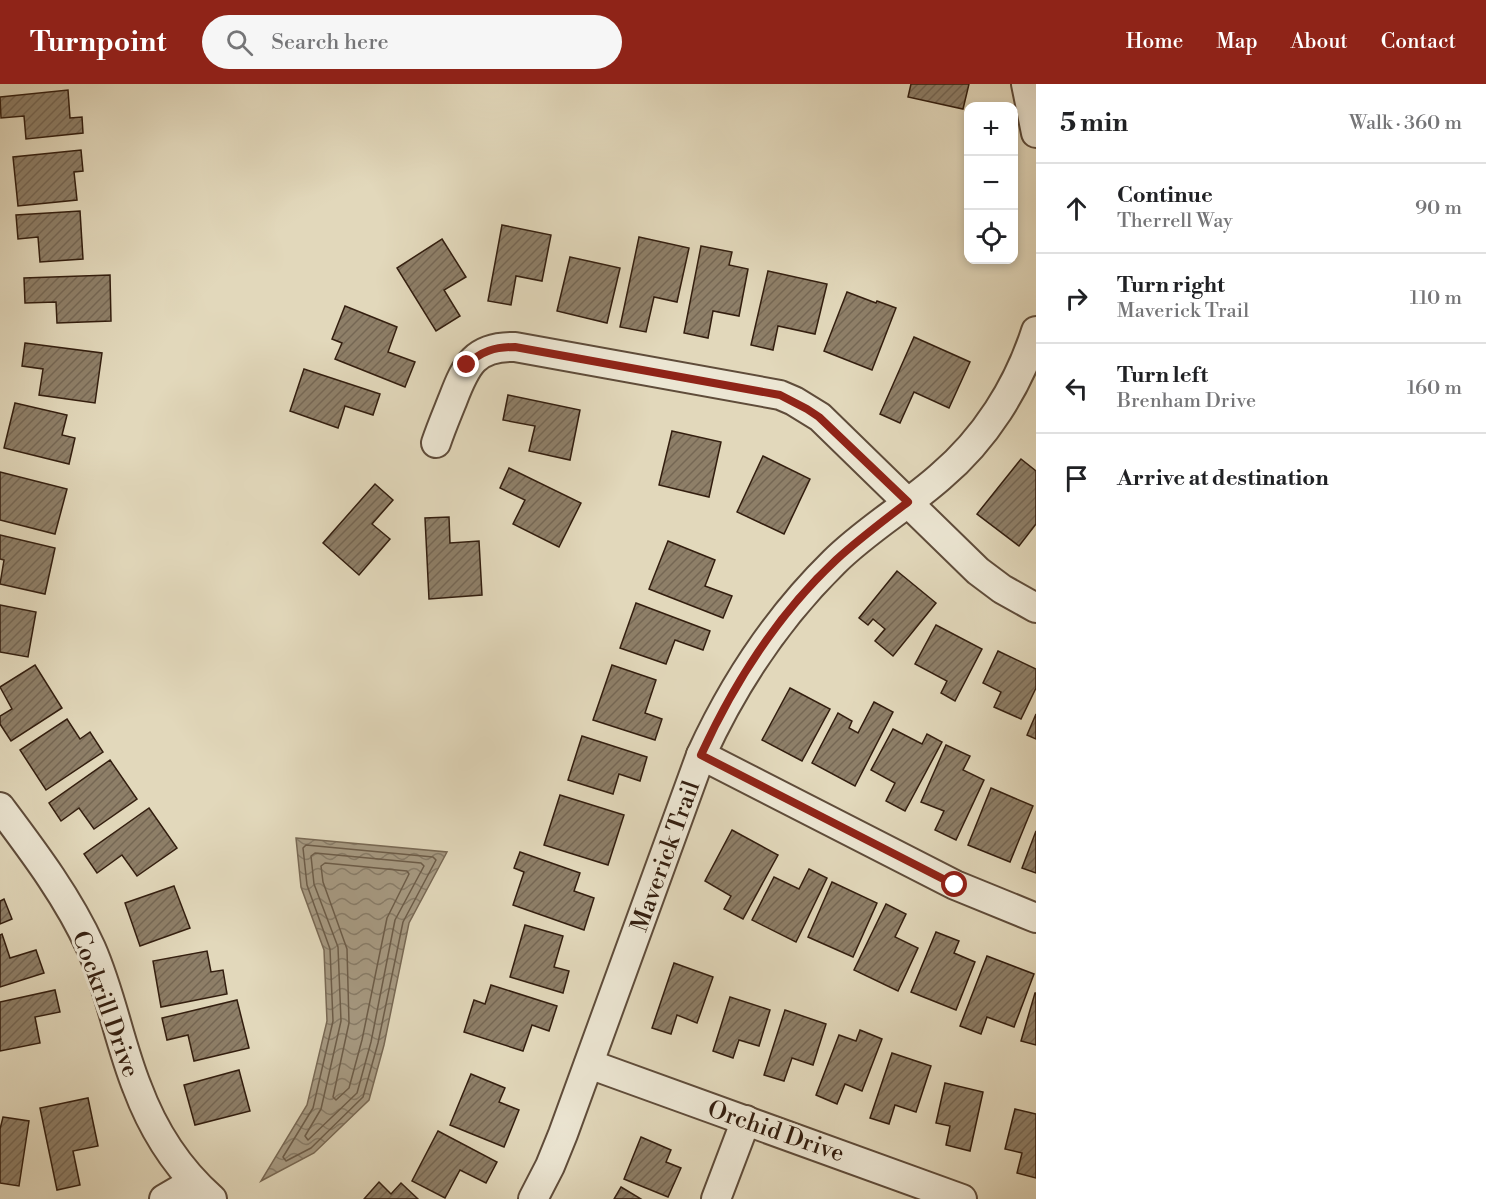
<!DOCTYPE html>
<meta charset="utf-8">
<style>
:root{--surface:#fff;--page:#f6f6f6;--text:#202124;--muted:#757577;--line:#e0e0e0;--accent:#8f2418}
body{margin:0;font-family:"Libre Bodoni",serif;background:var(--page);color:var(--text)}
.controls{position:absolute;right:18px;top:18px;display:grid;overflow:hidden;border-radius:12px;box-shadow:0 3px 9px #0003}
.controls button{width:54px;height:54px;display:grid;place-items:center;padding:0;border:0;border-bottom:2px solid var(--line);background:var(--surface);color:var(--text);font:30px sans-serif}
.stop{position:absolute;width:18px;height:18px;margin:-14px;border:4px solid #8f2418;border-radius:50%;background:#fff}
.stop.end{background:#8f2418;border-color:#fff;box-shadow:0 2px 6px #0008}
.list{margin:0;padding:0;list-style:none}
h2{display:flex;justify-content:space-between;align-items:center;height:78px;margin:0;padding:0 24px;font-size:26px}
h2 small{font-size:20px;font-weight:400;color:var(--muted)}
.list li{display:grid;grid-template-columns:39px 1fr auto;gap:18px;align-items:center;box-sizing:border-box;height:90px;padding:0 24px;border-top:2px solid var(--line)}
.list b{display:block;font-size:22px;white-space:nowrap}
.list p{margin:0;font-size:20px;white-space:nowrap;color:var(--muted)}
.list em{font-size:20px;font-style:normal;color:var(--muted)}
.icon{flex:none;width:33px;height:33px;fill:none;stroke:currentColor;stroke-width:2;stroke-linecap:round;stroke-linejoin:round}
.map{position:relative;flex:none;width:1036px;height:1115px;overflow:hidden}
header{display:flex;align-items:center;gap:36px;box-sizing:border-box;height:84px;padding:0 30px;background:var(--accent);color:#fff}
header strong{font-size:28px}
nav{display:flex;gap:33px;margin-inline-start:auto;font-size:21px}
.search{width:420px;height:54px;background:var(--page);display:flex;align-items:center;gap:15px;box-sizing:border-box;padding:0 21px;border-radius:33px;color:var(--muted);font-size:22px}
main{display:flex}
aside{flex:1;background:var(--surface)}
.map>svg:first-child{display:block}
.water{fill:url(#water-waves);stroke:#786853;stroke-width:1.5}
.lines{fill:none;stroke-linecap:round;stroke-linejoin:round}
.shore{stroke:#6c5c48;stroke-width:1.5}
.building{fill:url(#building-hatch);stroke:#331e0f;stroke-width:1.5}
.minor-casing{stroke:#5f4c3a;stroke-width:32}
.minor{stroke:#ece6d3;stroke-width:28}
.route{stroke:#8f2418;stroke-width:8}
.labels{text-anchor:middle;stroke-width:6;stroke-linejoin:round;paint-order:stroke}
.street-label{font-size:24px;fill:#331e0f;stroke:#ece6d3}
</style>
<header>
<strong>Turnpoint</strong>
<div class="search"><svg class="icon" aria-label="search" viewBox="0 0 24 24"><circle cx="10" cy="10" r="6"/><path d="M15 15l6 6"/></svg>Search here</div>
<nav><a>Home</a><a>Map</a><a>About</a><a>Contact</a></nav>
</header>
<main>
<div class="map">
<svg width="1036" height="1115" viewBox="0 0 1036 1115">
<defs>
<pattern id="water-waves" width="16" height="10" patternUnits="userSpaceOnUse" patternTransform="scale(1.5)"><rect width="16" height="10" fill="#a69981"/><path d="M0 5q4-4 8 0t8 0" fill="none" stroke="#887c68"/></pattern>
<pattern id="building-hatch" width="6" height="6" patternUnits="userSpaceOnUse" patternTransform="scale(1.5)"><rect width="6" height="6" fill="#8e7f68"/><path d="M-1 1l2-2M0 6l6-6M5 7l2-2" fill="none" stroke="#756754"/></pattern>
</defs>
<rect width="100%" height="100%" fill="#e2d8bb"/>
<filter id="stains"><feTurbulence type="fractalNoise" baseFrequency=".00333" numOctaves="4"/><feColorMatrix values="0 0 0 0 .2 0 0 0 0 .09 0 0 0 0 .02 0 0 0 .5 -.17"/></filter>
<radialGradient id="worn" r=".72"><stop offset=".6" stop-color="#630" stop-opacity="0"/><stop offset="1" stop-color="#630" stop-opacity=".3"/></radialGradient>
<!-- water -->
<polygon class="water" points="296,754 447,768 409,839 384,961 369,1016 314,1069 261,1097 307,1021 327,937 324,866 301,803"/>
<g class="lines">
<!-- shore -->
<g class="shore">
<polygon points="306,761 433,773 436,776 403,838 378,959 363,1013 311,1064 286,1077 283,1073 313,1024 333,937 330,865 307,801 303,764"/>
<polygon points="315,769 421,779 424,782 395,836 371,958 357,1009 308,1056 305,1052 321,1025 341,937 338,863 314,800 311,772"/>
<polygon points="325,779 407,787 409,790 387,834 362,956 349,1004 336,1016 333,1013 349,939 347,865 323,798 321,782"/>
</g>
</g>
<!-- building -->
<g class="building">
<polygon points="911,0 969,0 963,25 908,13"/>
<polygon points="68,6 70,34 82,33 83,49 26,55 24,32 1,34 0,13"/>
<polygon points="81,66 83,87 74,88 77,116 18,122 13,73"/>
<polygon points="80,127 83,175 40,178 38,153 18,155 16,131"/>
<polygon points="502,141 551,151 542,197 516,192 511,221 488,217"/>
<polygon points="639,153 689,164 677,218 654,213 646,248 620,243"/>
<polygon points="442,155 466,193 444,206 460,232 436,247 397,184"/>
<polygon points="701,162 732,168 729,181 748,185 739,232 713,227 708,254 684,249"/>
<polygon points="570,173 620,184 607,239 557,227"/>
<polygon points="768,187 827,200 815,250 778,242 773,266 751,261"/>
<polygon points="110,191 111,237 57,239 56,218 25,219 24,194"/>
<polygon points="847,208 876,219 877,217 896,224 872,286 824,267"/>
<polygon points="345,222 397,243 388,268 415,278 405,303 335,275 342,259 332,255"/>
<polygon points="914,253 970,278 949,324 914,308 900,339 880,330"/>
<polygon points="25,259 102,269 95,319 39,311 43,285 22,282"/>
<polygon points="304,285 380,310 373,331 345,322 338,344 290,327"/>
<polygon points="508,311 580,326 570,376 529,367 535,342 503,336"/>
<polygon points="15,319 67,331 62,351 75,354 69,380 4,364"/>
<polygon points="672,347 721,358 709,413 659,401"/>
<polygon points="763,372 810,395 784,450 737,428"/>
<polygon points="1021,375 1036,387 1036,440 1019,462 977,430"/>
<polygon points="509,384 581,419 559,463 513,440 525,416 500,404"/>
<polygon points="0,388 67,405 55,450 0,436"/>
<polygon points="375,400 393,416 372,440 390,455 359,491 323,459"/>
<polygon points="449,433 450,459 479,457 482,511 429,515 425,434"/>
<polygon points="0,451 55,464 45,510 0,500 4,476 0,475"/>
<polygon points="668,457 715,476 705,502 732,512 723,534 649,505"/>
<polygon points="897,487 936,519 893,572 875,557 885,545 873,535 868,541 859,534"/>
<polygon points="636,519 710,547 703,566 675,556 666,580 620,564"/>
<polygon points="0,521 36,528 28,573 0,568"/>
<polygon points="936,541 982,565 955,617 941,609 947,597 915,580"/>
<polygon points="998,567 1036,585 1036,604 1021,635 994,623 1001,608 983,599"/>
<polygon points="35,581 62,624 11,657 0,640 0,632 12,625 0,603"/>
<polygon points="612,581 656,596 645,629 662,635 655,656 593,636"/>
<polygon points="790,604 830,625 802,677 762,656"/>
<polygon points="874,618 893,628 855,702 812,679 838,629 852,637 849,644 858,649"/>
<polygon points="1036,630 1036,655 1027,651"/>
<polygon points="67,635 80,655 90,648 103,668 46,706 20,666"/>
<polygon points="893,645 922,660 927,650 942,658 905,727 886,717 895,699 871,686"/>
<polygon points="582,652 647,673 640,697 619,690 613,710 568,696"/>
<polygon points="946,661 970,672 963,686 984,696 956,756 935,746 944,727 921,718"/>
<polygon points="110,676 137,715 94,745 79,724 61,737 49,719"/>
<polygon points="991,704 1033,722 1010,778 968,761"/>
<polygon points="560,711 624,731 608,781 544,761"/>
<polygon points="149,724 177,764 137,792 122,771 97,789 84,770"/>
<polygon points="732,746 778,771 743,835 724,825 731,812 705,797"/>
<polygon points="1036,747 1036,789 1022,784"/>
<polygon points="520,768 580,789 574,807 594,814 584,846 513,821 524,788 514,784"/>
<polygon points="809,785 827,794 796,858 752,836 774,793 799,805"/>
<polygon points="832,798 877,819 853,873 808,853"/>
<polygon points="174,802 190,844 140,862 125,819"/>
<polygon points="4,815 12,835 0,840 0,817"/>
<polygon points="886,820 906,830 895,853 918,864 898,907 854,886"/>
<polygon points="525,841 563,852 554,883 569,887 563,909 510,893"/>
<polygon points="936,848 959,857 954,869 975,878 956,926 911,908"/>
<polygon points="2,850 10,874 36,866 44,889 0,903 0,851"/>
<polygon points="207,867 211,888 223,886 227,910 161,923 153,877"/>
<polygon points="987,872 1034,890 1014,943 987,933 981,950 960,942"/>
<polygon points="674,879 713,893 697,939 677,931 671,950 652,944"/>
<polygon points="491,901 557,922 549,947 532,941 523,967 464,948 474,916 485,920"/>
<polygon points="55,906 60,928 35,933 40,959 0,967 0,918"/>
<polygon points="1035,909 1036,909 1036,961 1021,957"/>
<polygon points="730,913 770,926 759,962 739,956 733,974 713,967"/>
<polygon points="237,916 249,964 194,977 188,951 167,956 162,934"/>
<polygon points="785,926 826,940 813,981 792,974 784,997 764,991"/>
<polygon points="860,946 882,955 862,1007 845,1000 837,1020 816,1011 839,951 856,957"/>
<polygon points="892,969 931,982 916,1028 895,1021 889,1040 870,1034"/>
<polygon points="239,986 250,1027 195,1041 184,1001"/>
<polygon points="471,990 505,1004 499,1018 519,1026 504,1063 450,1041"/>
<polygon points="945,999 983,1008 970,1067 946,1061 950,1042 936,1039"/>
<polygon points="88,1014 98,1062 73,1067 80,1101 57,1106 40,1024"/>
<polygon points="1015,1025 1036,1030 1036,1094 1017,1089 1022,1069 1005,1065"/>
<polygon points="3,1033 29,1037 19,1102 0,1099 0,1045"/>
<polygon points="438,1047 497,1078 486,1099 460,1086 445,1114 412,1097"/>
<polygon points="641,1053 671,1066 666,1078 681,1084 668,1113 624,1095"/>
<polygon points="379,1098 391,1110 401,1099 418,1115 364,1115"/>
<polygon points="621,1103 641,1115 614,1115"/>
</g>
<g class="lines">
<defs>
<g id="minor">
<polyline points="1026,0 1036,49"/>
<path d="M 436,359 C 441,344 447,330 453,315 C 466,281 475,262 515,263 L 780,311 L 794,317 L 820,333 L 978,487 L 1002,505 L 1036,524"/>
<polyline points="701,671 955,801 1036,834"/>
<path d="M 0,723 C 33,767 68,813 91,864 C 111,909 119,958 137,1003 C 153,1046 178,1085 212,1115"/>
<polyline points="589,980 962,1115"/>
<polyline points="164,1115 193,1098"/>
<path d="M 533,1115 L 550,1082 L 563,1050 L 701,671 C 734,599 777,534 834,478 C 866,446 906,423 940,393 C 985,355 1018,303 1036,247"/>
<polyline points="716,1115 746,1036"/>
</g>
</defs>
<!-- minor casing -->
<use href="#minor" class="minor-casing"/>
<!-- minor -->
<use href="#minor" class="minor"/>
</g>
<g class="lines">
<!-- route -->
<path class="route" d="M 467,281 C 481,267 495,263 515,263 L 780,311 L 807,325 L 819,333 L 908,418 C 883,437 859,455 836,476 C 778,530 734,599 701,671 L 955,801"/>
</g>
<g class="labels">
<!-- street labels -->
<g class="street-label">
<text transform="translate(665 772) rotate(-70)" y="8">Maverick Trail</text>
<text transform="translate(106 920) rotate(70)" y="8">Cockrill Drive</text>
<text transform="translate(776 1047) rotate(19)" y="8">Orchid Drive</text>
</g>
</g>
<rect width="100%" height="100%" filter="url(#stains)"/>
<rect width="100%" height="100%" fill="url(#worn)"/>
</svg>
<div class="controls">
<button>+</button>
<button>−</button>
<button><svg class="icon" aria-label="locate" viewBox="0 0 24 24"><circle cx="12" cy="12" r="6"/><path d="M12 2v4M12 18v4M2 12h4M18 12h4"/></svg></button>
</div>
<div class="stop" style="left:955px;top:801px"></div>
<div class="stop end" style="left:467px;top:281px"></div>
</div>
<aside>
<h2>5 min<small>Walk · 360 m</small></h2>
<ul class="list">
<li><svg class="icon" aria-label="ahead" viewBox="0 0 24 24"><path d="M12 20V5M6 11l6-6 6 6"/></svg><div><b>Continue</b><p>Therrell Way</p></div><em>90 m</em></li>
<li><svg class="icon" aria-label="right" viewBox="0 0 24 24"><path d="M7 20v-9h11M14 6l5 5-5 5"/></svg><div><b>Turn right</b><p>Maverick Trail</p></div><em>110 m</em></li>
<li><svg class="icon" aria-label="left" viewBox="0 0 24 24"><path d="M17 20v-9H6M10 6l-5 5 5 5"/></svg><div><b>Turn left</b><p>Brenham Drive</p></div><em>160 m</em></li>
<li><svg class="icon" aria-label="arrive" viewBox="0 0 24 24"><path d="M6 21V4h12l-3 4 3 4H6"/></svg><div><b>Arrive at destination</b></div></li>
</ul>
</aside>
</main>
